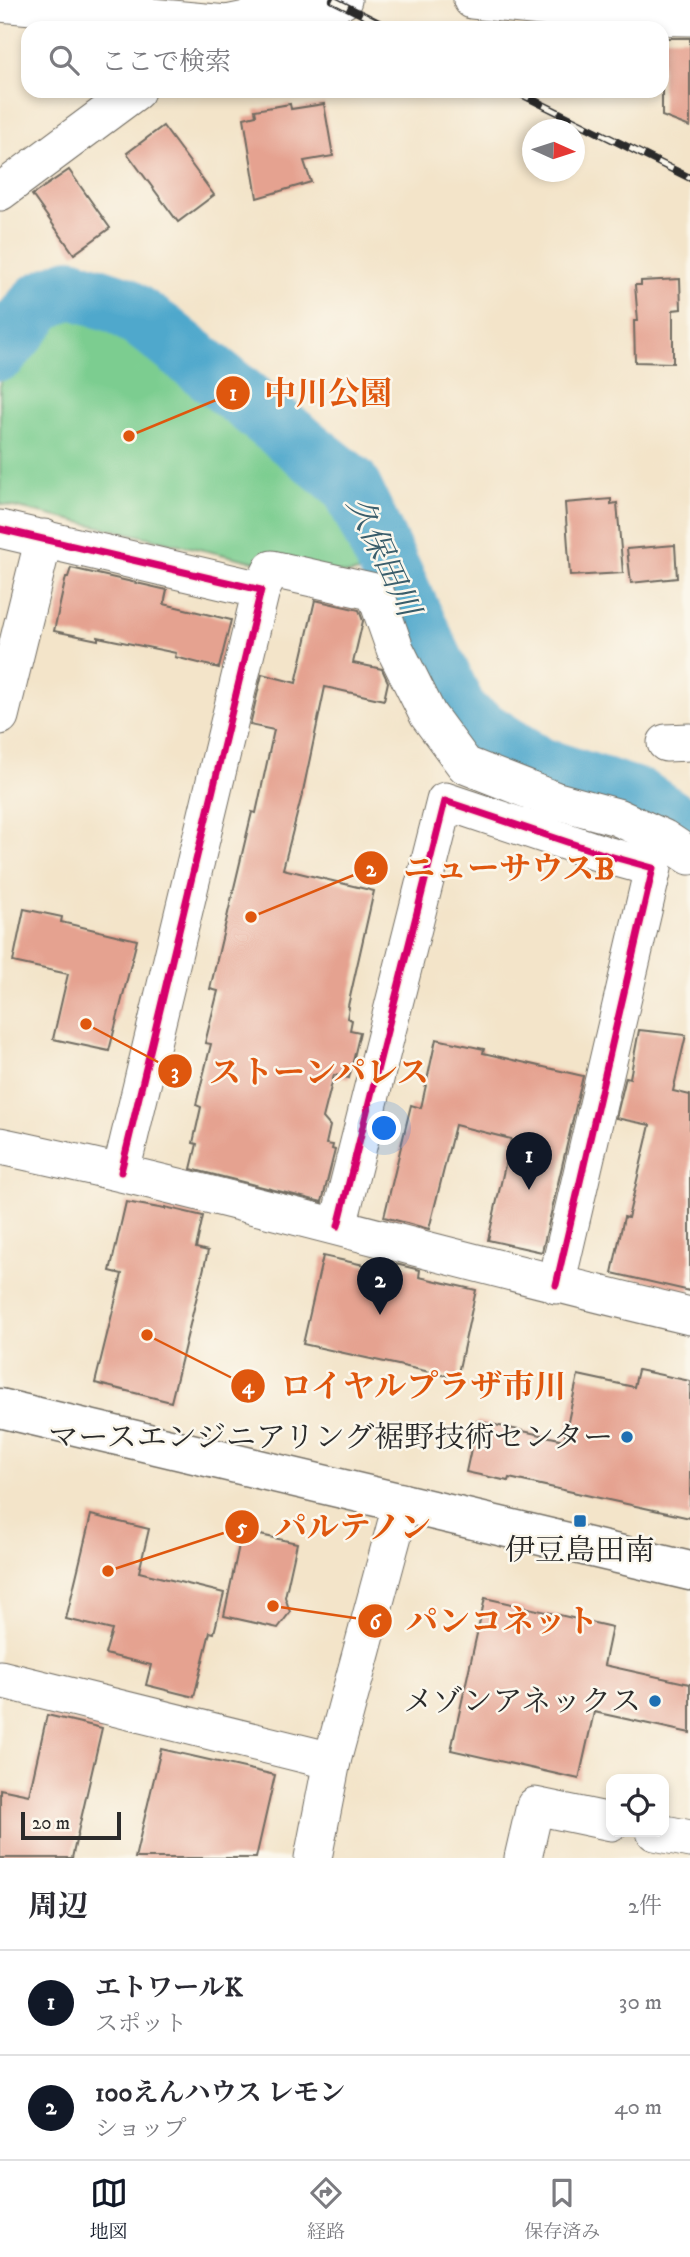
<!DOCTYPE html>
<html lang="ja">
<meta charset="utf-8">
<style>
:root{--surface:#fff;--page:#f7f7f7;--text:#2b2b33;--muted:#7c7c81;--line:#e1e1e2;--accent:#111827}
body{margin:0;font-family:"IM FELL DW Pica","Noto Serif JP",serif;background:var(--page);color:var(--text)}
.controls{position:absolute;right:21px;bottom:21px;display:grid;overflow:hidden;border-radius:14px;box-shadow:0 4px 10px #0003}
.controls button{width:63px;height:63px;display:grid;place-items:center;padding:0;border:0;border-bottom:2px solid var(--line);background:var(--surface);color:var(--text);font:35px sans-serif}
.compass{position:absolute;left:522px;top:119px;width:63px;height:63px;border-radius:50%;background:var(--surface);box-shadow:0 4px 10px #0003;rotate:93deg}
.scale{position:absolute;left:21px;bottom:18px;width:100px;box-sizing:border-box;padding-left:7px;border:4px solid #2b2b2b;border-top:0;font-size:19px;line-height:24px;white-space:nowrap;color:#2b2b2b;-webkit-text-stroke:5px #fbf7ec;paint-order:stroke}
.you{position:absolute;left:385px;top:1129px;width:24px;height:24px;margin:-18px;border:5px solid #fff;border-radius:50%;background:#1a73e8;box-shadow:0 0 0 10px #1a73e833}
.badge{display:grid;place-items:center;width:46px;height:46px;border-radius:50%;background:var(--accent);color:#fff;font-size:23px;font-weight:700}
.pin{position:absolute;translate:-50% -58px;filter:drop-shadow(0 2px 4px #0008)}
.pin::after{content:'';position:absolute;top:37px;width:24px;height:21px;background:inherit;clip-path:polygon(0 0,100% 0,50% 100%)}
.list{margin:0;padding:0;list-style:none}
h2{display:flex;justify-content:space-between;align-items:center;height:91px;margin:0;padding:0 28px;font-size:30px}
h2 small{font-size:23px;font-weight:400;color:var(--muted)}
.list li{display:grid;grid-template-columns:46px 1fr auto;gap:21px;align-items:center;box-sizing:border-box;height:105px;padding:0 28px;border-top:2px solid var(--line)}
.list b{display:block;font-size:26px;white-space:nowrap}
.list p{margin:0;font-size:23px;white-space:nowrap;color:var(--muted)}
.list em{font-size:23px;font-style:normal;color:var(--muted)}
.icon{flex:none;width:38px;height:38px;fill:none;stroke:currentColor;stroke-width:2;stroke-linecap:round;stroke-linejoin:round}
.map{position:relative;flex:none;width:690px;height:1858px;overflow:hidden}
.search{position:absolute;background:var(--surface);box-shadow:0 4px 10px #0003;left:21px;right:21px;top:21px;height:77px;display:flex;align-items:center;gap:18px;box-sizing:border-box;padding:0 24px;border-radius:21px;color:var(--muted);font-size:26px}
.sheet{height:301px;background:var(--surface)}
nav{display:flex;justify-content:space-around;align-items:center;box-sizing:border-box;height:98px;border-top:2px solid var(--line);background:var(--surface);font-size:19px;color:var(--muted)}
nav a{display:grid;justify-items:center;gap:4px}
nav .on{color:var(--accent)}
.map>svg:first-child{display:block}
.green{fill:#7bcd90;stroke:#537c5e;stroke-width:2}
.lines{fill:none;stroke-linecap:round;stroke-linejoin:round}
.river{stroke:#4fa8cc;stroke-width:60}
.building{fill:#e5a290}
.street-casing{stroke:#716c62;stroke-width:39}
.secondary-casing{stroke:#716c62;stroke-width:41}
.street{stroke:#fff;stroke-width:37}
.secondary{stroke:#fff;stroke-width:38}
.rail-casing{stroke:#2b2b2b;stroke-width:8}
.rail{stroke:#fbf7ec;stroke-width:5;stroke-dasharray:16;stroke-linecap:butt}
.cycleway-casing{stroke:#fbf7ec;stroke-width:11}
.cycleway{stroke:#d6006c;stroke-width:7}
.poi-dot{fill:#1f6fb2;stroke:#fbf7ec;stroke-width:2.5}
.labels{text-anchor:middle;stroke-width:5;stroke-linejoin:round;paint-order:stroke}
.poi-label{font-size:30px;fill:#2b2b2b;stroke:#fbf7ec;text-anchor:end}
.water-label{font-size:32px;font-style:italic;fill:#395d6b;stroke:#fbf7ec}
.leader{fill:none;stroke:#df570e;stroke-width:2.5}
.callout-dot{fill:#df570e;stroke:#fbf7ec;stroke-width:2.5}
.mark-label{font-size:21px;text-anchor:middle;font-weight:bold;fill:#fff}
.callout-label{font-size:32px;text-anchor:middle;font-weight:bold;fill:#df570e;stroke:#fbf7ec;stroke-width:5;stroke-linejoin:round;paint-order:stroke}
</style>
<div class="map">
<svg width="690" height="1858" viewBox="0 0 690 1858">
<rect width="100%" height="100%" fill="#fbf7ec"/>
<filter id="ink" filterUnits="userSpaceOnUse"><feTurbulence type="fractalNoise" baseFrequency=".0143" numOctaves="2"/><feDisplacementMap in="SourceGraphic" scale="14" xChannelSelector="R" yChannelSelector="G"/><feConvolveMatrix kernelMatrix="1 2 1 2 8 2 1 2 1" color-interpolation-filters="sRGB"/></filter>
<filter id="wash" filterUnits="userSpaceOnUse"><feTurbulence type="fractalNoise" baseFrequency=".00686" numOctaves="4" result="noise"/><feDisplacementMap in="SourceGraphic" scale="28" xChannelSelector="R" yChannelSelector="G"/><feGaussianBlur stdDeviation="1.57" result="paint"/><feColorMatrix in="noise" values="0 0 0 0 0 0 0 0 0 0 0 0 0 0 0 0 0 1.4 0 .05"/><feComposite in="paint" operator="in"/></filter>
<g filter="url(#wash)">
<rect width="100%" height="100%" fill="#f3e4c9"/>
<!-- green -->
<polygon class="green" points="78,309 109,322 341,499 368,571 347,574 256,562 0,504 0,372 16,364 52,314"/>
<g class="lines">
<!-- river -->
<polyline class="river" points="0,351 40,302 70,288 121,305 159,331 350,484 460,716 537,766 640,799 690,832"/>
</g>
<g id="blocks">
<!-- building -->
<g class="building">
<polygon points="662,38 690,38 690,127 662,116"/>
<polygon points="290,104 291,109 324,104 333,156 304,161 311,182 257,198 244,118 256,115 255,110"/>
<polygon points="163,126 214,195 178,222 127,153"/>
<polygon points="69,170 110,228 74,254 32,195"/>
<polygon points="680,279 681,309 673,310 673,363 635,362 634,321 638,321 635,285 641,285 641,281"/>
<polygon points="611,499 611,504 617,503 623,573 570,576 565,503"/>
<polygon points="675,545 677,578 631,583 627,549"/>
<polygon points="71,568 167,590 164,604 231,620 219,668 175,657 176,653 98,637 98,640 54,631 66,577 68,577"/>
<polygon points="315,600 359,610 363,621 353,663 382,669 388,682 384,700 325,687 303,791 283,869 374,891 348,1006 349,1007 347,1018 352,1020 350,1030 360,1032 349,1078 334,1075 323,1118 330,1126 326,1144 333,1145 332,1149 335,1150 322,1202 191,1169 197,1144 193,1143 201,1107 196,1105 211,1044 205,1043 218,991 210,989 252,812 256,813 274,730 250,725 262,674 296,683"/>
<polygon points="24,909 62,917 61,922 137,940 109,1051 53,1039 68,974 13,962"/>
<polygon points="639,1030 686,1035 673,1091 690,1095 690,1291 612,1273 624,1217 628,1218 650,1125 616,1118 626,1077 630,1078"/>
<polygon points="436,1039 484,1049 483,1053 583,1076 542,1252 488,1240 511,1139 455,1125 429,1229 384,1217 411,1105 421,1108"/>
<polygon points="126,1202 165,1209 165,1207 203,1216 196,1248 208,1251 171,1402 95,1383 122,1274 110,1271"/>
<polygon points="323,1256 373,1267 375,1259 420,1270 419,1277 476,1290 457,1378 303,1344"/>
<polygon points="638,1370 690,1381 690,1518 509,1478 508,1481 466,1472 477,1421 564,1440 578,1375 634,1387"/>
<polygon points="91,1515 149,1529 139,1572 224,1593 214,1633 210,1632 194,1697 146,1685 151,1665 105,1654 112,1630 66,1619"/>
<polygon points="242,1531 297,1543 285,1597 290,1612 278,1628 224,1616"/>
<polygon points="485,1598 612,1627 604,1665 690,1684 690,1733 594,1712 579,1779 451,1750"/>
<polygon points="47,1715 102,1728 72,1858 0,1858 0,1789 29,1795"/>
<polygon points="161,1749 275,1775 256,1858 135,1858"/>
</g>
</g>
</g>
<g filter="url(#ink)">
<use href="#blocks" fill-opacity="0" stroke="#716c62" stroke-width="2"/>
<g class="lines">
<defs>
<g id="street">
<polyline points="472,0 631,16 690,17"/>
<polyline points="0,3 226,24 343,0"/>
<polyline points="0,192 136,91"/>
<polyline points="0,529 261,590 121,1172"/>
<polyline points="261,590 272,569 375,592 395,649 428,715 465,765 554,800 617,817 663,838 690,856"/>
<polyline points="0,716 44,538"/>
<polyline points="666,743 690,742"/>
<path d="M 0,1146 C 232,1195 459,1262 690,1316"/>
<polyline points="338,1226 445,801 606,855 653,868 556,1285"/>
<polyline points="0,1679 332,1761"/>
<polyline points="655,1832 690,1839"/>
<polyline points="313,1858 332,1761 402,1502"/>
<polyline points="523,1858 535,1806 611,1822"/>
</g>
<polyline id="secondary" points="0,1408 690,1571"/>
</defs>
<!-- street casing -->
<use href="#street" class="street-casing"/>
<!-- secondary casing -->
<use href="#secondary" class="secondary-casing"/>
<!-- street -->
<use href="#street" class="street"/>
<!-- secondary -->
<use href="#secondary" class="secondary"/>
<defs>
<g id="rail">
<polyline points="333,0 389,28"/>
<polyline points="515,91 690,178"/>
</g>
</defs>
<!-- rail casing -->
<use href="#rail" class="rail-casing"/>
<!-- rail -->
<use href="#rail" class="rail"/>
<defs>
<g id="cycleway">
<polyline points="0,529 261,590 121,1172"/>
<polyline points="338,1226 445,801 606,855 653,868 556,1285"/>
</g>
</defs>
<!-- cycleway casing -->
<use href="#cycleway" class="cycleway-casing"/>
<!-- cycleway -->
<use href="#cycleway" class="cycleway"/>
</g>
</g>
<!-- markers -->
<g class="poi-dot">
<circle cx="627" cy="1437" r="7"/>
<rect x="573" y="1514" width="14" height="14" rx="3.5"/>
<circle cx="655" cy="1701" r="7"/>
</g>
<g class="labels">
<!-- poi labels -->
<g class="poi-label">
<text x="613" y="1447">マースエンジニアリング裾野技術センター</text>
<text x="580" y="1560" text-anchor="middle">伊豆島田南</text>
<text x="641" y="1711">メゾンアネックス</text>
</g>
<!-- water labels -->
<g class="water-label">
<text transform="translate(384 556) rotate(65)" y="11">久保田川</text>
</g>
</g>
<!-- callouts -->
<path class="leader" d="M129 436L233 393M251 917L371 868M86 1024L175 1071M147 1335L248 1386M108 1571L242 1527M273 1606L375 1621"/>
<g class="callout-dot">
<circle cx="129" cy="436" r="7"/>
<circle cx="251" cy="917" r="7"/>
<circle cx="86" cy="1024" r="7"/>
<circle cx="147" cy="1335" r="7"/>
<circle cx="108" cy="1571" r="7"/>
<circle cx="273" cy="1606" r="7"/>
<circle cx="233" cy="393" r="18"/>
<circle cx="371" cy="868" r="18"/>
<circle cx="175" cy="1071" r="18"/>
<circle cx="248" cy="1386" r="18"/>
<circle cx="242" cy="1527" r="18"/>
<circle cx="375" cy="1621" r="18"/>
</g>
<g class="mark-label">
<text x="233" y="400">1</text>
<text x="371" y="876">2</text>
<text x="175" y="1079">3</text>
<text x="248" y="1393">4</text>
<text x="242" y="1534">5</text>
<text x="375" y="1629">6</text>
</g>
<g class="callout-label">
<text x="328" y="404">中川公園</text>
<text x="509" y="879">ニューサウスB</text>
<text x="319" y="1083">ストーンパレス</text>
<text x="423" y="1397">ロイヤルプラザ市川</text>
<text x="353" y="1538">パルテノン</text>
<text x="502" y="1632">パンコネット</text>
</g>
</svg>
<div class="controls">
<button><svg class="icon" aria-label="locate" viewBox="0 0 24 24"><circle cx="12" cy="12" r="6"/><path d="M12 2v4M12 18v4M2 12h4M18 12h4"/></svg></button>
</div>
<svg class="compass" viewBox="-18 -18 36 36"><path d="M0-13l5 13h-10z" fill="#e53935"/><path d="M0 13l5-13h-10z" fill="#7c7c81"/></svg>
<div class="scale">20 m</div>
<div class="you"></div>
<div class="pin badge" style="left:529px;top:1190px">1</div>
<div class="pin badge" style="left:380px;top:1315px">2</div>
<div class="search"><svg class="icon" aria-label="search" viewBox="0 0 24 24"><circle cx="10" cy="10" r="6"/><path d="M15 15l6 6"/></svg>ここで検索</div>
</div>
<section class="sheet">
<h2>周辺<small>2件</small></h2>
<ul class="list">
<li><span class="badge">1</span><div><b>エトワールK</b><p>スポット</p></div><em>30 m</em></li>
<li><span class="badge">2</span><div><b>100えんハウス レモン</b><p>ショップ</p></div><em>40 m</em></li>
</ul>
</section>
<nav>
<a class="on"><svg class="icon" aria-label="map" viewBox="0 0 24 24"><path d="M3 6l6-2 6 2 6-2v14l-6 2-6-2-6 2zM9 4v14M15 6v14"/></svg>地図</a>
<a><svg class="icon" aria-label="directions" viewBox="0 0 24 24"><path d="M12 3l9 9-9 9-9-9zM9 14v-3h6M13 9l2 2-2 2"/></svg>経路</a>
<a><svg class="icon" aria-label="saved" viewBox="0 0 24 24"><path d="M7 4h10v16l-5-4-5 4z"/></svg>保存済み</a>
</nav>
